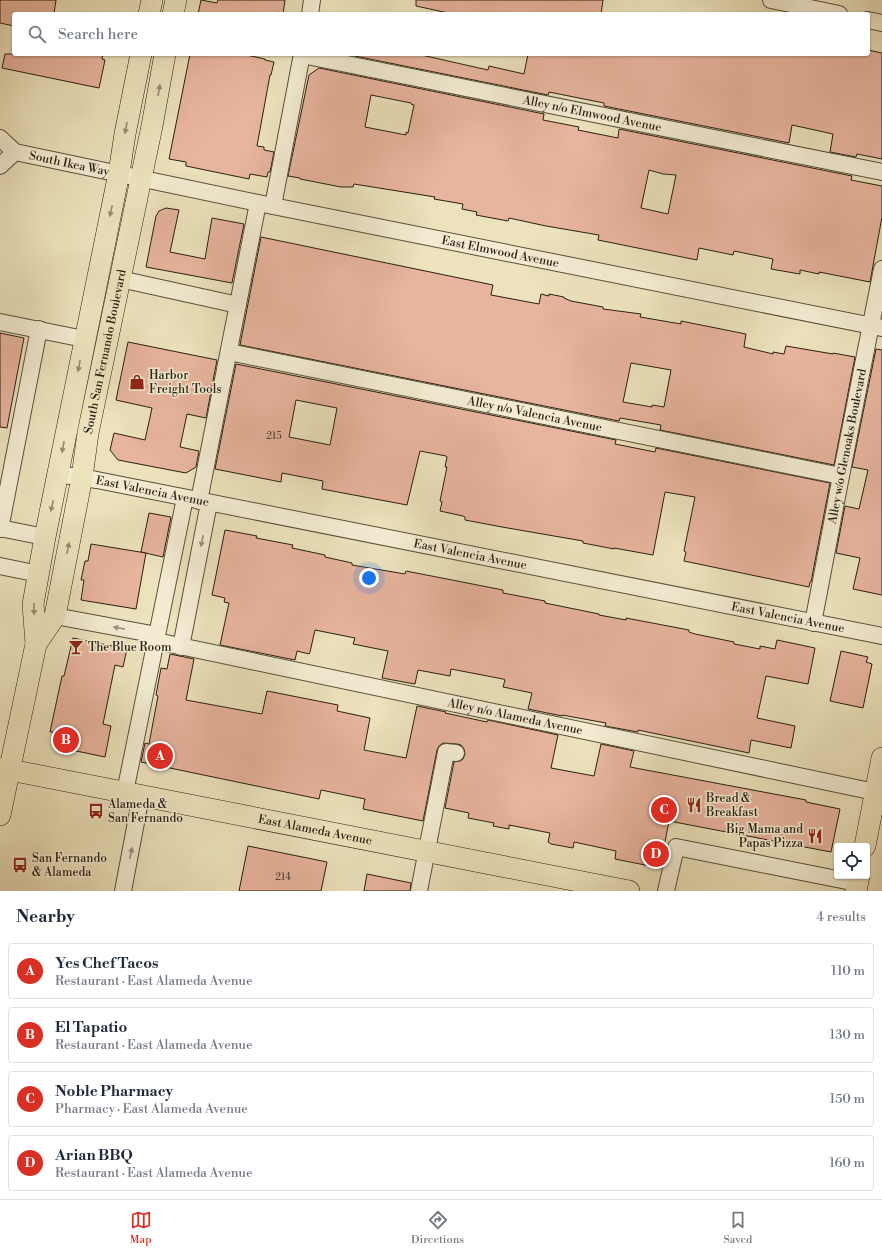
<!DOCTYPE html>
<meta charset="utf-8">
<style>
:root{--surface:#fff;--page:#f2f2f3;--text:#1f2937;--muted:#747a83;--line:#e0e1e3;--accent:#d93025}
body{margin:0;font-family:"Libre Bodoni",serif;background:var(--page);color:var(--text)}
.controls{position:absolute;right:12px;bottom:12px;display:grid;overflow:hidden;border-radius:4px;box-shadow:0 1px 3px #0004}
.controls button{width:36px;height:36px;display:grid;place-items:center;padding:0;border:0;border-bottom:1px solid var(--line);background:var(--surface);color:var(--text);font:20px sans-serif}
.you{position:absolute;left:369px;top:578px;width:14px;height:14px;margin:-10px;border:3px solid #fff;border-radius:50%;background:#1a73e8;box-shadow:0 0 0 6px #1a73e833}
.badge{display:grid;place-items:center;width:26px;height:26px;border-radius:50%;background:var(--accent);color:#fff;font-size:13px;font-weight:700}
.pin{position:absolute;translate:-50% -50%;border:2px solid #fff;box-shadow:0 1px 4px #0006}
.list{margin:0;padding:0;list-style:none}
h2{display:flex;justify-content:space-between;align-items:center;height:52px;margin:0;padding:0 16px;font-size:17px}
h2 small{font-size:13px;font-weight:400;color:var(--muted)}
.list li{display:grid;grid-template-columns:26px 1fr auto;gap:12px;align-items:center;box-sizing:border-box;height:56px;margin:0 8px 8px;padding:0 8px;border:1px solid var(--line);border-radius:4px}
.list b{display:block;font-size:15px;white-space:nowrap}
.list p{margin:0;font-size:13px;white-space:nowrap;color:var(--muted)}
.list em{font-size:13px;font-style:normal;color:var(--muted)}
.icon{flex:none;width:22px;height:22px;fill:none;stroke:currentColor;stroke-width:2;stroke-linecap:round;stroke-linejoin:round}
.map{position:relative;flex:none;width:882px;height:891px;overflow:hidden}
.search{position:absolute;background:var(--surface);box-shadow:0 1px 3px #0004;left:12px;right:12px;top:12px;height:44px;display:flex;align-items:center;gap:10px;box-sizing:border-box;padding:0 14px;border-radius:4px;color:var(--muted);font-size:15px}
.sheet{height:308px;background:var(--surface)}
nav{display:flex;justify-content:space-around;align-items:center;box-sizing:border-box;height:56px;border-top:1px solid var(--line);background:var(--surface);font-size:11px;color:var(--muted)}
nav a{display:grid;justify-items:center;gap:2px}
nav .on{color:var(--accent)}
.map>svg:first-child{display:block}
.building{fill:#e7b49d;stroke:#2a1f13;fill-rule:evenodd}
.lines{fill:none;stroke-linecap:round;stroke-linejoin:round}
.minor-casing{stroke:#5a503d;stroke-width:18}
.major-casing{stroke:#2a1f13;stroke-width:22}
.minor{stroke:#f3ecd3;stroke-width:16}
.major{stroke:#ece2bc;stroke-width:21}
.oneway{fill:#958a70}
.oneway2{fill:#99907d}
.labels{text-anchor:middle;stroke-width:3;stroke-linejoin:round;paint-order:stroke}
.number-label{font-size:10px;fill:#594436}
.street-label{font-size:12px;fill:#2a1f13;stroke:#f3ecd3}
.poi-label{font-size:12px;fill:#2a1f13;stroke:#f3ecd3;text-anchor:start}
</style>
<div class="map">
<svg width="882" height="891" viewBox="0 0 882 891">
<rect width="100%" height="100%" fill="#ece2bc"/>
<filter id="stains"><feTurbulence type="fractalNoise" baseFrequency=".005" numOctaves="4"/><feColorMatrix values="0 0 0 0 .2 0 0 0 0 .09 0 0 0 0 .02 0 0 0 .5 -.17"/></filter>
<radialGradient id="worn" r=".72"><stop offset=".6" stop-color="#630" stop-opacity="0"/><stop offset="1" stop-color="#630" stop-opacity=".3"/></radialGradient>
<!-- building -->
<g class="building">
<polygon points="0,0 56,0 54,14 14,14 14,26 0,23"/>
<polygon points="201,0 217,3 218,0 285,0 283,14 198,14"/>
<polygon points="416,0 603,0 601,14 453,14 416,6"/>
<polygon points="868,50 882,53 882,159 857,154 856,157 830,152 833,134 792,125 789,143 604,106 604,103 549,92 548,95 345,54 417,54 488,70 489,66 524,74 528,54 868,54"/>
<polygon points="5,54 103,54 102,59 105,60 99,88 2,68"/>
<polygon points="190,54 242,54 265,59 265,60 274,62 271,75 270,75 257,146 264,147 264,150 274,152 270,172 268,172 267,177 250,174 249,179 186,166 186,162 169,159"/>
<path d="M 319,68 L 544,114 L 543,120 L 579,127 L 578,130 L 618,138 L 619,129 L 852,176 L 851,180 L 882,186 L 882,217 L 870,282 L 819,272 L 819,274 L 800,270 L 800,274 L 771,269 L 773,259 L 734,251 L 733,255 L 699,248 L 697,260 L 598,240 L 599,235 L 546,226 L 509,218 L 508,221 L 476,215 L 477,212 L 462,209 L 463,204 L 434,199 L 435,197 L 354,184 L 353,187 L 341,187 L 300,179 L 300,178 L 288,176 L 309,75 ZM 371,95 L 411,103 L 411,104 L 414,105 L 408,133 L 406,132 L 406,135 L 365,127 ZM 649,170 L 663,174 L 676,175 L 668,214 L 641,208 Z"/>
<polygon points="166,208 179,210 170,252 205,259 212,218 244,224 232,283 146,267 156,216 159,211"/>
<path d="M 261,237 L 493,285 L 491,295 L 539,304 L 541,294 L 549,296 L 549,294 L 564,297 L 564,298 L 571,301 L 603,307 L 603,309 L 641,314 L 640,317 L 681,324 L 681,321 L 746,334 L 744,347 L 773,354 L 773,352 L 784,354 L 786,346 L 833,354 L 833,353 L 855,357 L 834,465 L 660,430 L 661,425 L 620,418 L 619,421 L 240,345 ZM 631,363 L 671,370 L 664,407 L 652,405 L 652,407 L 623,402 Z"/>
<polygon points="0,333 24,338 7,428 0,427"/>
<polygon points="128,342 217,360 206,418 187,414 180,447 199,451 196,467 186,473 118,460 110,450 114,433 145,440 152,408 116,400"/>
<polygon points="876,349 882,350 882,595 853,589 860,558 836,553 845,506 859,509 868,470 852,467"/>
<path d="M 236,364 L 616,440 L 615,444 L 655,452 L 656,448 L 830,483 L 811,582 L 810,582 L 809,587 L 684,561 L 686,552 L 684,551 L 695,497 L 665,492 L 653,555 L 614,548 L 614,549 L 583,543 L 583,541 L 502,527 L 465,520 L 465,517 L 463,516 L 440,511 L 442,502 L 440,501 L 447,467 L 445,467 L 447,457 L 446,456 L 420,451 L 407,505 L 322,489 L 323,481 L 282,473 L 281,482 L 215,469 ZM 296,400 L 337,408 L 330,445 L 289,437 Z"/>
<polygon points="149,513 171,517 163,557 141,552"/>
<polygon points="225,530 257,536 256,538 293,545 292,548 325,555 325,557 352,563 352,565 405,574 406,571 503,590 503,593 545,601 545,603 599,614 599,615 626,620 626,618 689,630 689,632 695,634 734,642 734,644 760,649 760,646 775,649 777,640 815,648 808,684 766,676 757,718 795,726 791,748 751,740 749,753 638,730 638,732 605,726 606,723 562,715 562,716 528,709 532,693 503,687 505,680 503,679 451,669 450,676 418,670 415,684 382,678 388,651 353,644 355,638 315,630 310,652 309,654 297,651 295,660 220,645 229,603 224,602 225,598 212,595"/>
<polygon points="91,544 146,553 136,609 81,600 84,580 81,580 85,561 88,561"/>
<polygon points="73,638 127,649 123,667 115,665 103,724 111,726 105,757 57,747 54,742 53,732 50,732 62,676 64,676"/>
<polygon points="841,651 868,657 866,662 872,664 863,708 830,701"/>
<polygon points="170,654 194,659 186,700 262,714 267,691 338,705 337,711 370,718 364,750 406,758 417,706 446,712 445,713 487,722 488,720 558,735 551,768 594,776 601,744 634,751 630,767 806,800 806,802 840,809 831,852 669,821 660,868 615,859 616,851 574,842 573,848 551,844 548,842 550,833 509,825 509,829 493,826 494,823 468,818 469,813 445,808 454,762 460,761 463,759 465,754 464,749 461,745 457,744 443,743 439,746 437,750 423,821 363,809 365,799 321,790 319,799 141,762 145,743 149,744 158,696 156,695 161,668 167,669"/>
<polygon points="248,846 327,862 321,891 239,891"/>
<polygon points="367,874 411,883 410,891 364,891"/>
</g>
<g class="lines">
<defs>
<g id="minor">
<polyline points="771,0 839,14"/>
<polyline points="310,14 312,0"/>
<polyline points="868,20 882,23"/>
<path id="s1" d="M 302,55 L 882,172"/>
<path id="s2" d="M 0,138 L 15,152 L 258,203 L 882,328"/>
<polyline points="0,166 15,152"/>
<polyline points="273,206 302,54"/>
<polyline points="120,279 238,305"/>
<polyline points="0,322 84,339"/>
<path id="s3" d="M 229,352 L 841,476"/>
<path id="s4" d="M 58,474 L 97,480 L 882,636"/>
<polyline points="199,501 258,203"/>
<polyline points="0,528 45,537"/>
<polyline points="0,529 39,329"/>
<polyline points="0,566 39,574"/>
<polyline points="55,616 157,635"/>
<path id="s5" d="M 813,623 L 841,476 L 882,269"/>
<path id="s6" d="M 156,641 L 875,792"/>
<polyline points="181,647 209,503"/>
<polyline points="125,792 185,498"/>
<polyline points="123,891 141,796"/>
<polyline points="419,891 446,752 456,753"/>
<polyline points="666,891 676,847 857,883"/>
</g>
<g id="major">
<polyline points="149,14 152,0"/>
<polyline points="173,14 176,0"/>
<path id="s7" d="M 36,644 L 55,616 L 82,477 L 88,433 L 152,126 L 165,54"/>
<path id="s8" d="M 0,768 L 629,891"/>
<polyline points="0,815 36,644 33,604 45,537 119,173 125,134 141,54"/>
<polyline points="865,846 882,758"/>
<polyline points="856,891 859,876"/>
</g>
</defs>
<!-- minor casing -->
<use href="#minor" class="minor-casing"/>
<!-- major casing -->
<use href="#major" class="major-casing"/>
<!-- minor -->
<use href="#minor" class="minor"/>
<!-- major -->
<use href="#major" class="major"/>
</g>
<!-- one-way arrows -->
<defs><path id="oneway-solid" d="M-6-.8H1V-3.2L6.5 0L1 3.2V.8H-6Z"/></defs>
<g class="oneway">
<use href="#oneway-solid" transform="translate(159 90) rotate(-80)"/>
<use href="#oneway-solid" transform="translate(126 128) rotate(101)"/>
<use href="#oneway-solid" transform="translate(111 211) rotate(102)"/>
<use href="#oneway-solid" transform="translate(79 366) rotate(101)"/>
<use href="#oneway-solid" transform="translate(63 447) rotate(101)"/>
<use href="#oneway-solid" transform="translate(52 506) rotate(102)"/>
<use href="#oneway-solid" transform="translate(68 548) rotate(-79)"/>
<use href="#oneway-solid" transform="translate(34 609) rotate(89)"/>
</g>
<g class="oneway2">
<use href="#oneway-solid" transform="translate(202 541) rotate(101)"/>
<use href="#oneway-solid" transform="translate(119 628) rotate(-169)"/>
<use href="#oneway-solid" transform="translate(131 853) rotate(-79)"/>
</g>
<!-- icons -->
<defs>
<symbol id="shop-bare" viewBox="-9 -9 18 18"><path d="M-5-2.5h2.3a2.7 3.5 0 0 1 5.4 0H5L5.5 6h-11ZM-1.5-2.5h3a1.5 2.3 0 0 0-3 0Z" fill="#8f2418" stroke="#f3ecd3" stroke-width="2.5" paint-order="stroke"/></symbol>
<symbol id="bar-bare" viewBox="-9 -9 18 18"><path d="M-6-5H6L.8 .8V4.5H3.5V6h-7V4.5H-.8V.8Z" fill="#8f2418" stroke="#f3ecd3" stroke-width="2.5" paint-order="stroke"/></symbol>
<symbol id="restaurant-bare" viewBox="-9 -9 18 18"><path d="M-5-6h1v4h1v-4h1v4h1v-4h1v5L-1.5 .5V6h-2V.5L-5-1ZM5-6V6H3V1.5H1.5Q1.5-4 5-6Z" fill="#8f2418" stroke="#f3ecd3" stroke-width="2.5" paint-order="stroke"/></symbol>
<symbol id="bus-bare" viewBox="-9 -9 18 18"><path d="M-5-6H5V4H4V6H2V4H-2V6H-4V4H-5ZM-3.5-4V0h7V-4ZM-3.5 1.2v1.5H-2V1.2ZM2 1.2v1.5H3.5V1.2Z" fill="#8f2418" stroke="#f3ecd3" stroke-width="2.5" paint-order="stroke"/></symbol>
</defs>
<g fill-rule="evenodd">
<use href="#shop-bare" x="126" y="371" width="22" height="22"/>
<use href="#bar-bare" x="65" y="636" width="22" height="22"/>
<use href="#restaurant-bare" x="683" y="794" width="22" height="22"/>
<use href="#bus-bare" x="85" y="800" width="22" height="22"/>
<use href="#restaurant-bare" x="804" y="825" width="22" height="22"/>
<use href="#bus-bare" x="9" y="854" width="22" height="22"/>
</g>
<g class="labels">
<!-- number labels -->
<g class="number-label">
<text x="274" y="439">215</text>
<text x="283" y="880">214</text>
</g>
<!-- street labels -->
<g class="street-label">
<text dy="4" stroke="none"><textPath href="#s1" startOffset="296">Alley n/o Elmwood Avenue</textPath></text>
<text dy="4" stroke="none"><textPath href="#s2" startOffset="76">South Ikea Way</textPath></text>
<text dy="4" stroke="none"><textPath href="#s2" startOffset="516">East Elmwood Avenue</textPath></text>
<text dy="4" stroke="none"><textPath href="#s7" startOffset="303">South San Fernando Boulevard</textPath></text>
<text dy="4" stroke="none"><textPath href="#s3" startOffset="312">Alley n/o Valencia Avenue</textPath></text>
<text dy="4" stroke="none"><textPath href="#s5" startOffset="180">Alley w/o Glenoaks Boulevard</textPath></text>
<text dy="4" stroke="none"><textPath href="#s4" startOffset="96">East Valencia Avenue</textPath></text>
<text dy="4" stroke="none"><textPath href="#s4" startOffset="420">East Valencia Avenue</textPath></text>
<text dy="4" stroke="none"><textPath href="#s4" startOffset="744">East Valencia Avenue</textPath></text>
<text dy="4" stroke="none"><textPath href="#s6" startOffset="367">Alley n/o Alameda Avenue</textPath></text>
<text dy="4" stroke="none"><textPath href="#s8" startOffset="321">East Alameda Avenue</textPath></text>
</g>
<!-- poi labels -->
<g class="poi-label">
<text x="149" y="379">Harbor<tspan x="149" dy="14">Freight Tools</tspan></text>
<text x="88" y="651">The Blue Room</text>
<text x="706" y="802">Bread &amp;<tspan x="706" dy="14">Breakfast</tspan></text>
<text x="108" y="808">Alameda &amp;<tspan x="108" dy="14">San Fernando</tspan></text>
<text x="803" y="833" text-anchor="end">Big Mama and<tspan x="803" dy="14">Papas Pizza</tspan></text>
<text x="32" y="862">San Fernando<tspan x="32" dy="14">&amp; Alameda</tspan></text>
</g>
</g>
<rect width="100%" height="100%" filter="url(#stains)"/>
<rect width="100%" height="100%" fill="url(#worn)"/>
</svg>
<div class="controls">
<button><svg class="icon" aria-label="locate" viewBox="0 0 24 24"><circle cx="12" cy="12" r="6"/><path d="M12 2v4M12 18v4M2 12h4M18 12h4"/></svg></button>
</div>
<div class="you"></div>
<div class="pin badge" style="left:160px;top:756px">A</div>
<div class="pin badge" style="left:66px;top:740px">B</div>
<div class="pin badge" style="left:664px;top:810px">C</div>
<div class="pin badge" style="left:656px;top:854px">D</div>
<div class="search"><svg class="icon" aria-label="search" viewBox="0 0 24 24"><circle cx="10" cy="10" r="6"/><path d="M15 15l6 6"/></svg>Search here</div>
</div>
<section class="sheet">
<h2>Nearby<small>4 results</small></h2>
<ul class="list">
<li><span class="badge">A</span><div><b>Yes Chef Tacos</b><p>Restaurant · East Alameda Avenue</p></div><em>110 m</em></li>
<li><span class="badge">B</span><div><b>El Tapatio</b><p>Restaurant · East Alameda Avenue</p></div><em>130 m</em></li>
<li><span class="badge">C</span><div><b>Noble Pharmacy</b><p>Pharmacy · East Alameda Avenue</p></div><em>150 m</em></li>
<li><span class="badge">D</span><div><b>Arian BBQ</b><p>Restaurant · East Alameda Avenue</p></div><em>160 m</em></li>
</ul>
</section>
<nav>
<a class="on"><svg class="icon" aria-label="map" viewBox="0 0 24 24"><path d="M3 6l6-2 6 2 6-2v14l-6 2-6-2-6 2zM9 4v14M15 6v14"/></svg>Map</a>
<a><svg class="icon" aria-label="directions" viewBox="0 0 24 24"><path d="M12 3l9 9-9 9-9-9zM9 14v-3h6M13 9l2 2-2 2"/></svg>Directions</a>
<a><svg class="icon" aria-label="saved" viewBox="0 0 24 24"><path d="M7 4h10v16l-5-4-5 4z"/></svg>Saved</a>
</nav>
